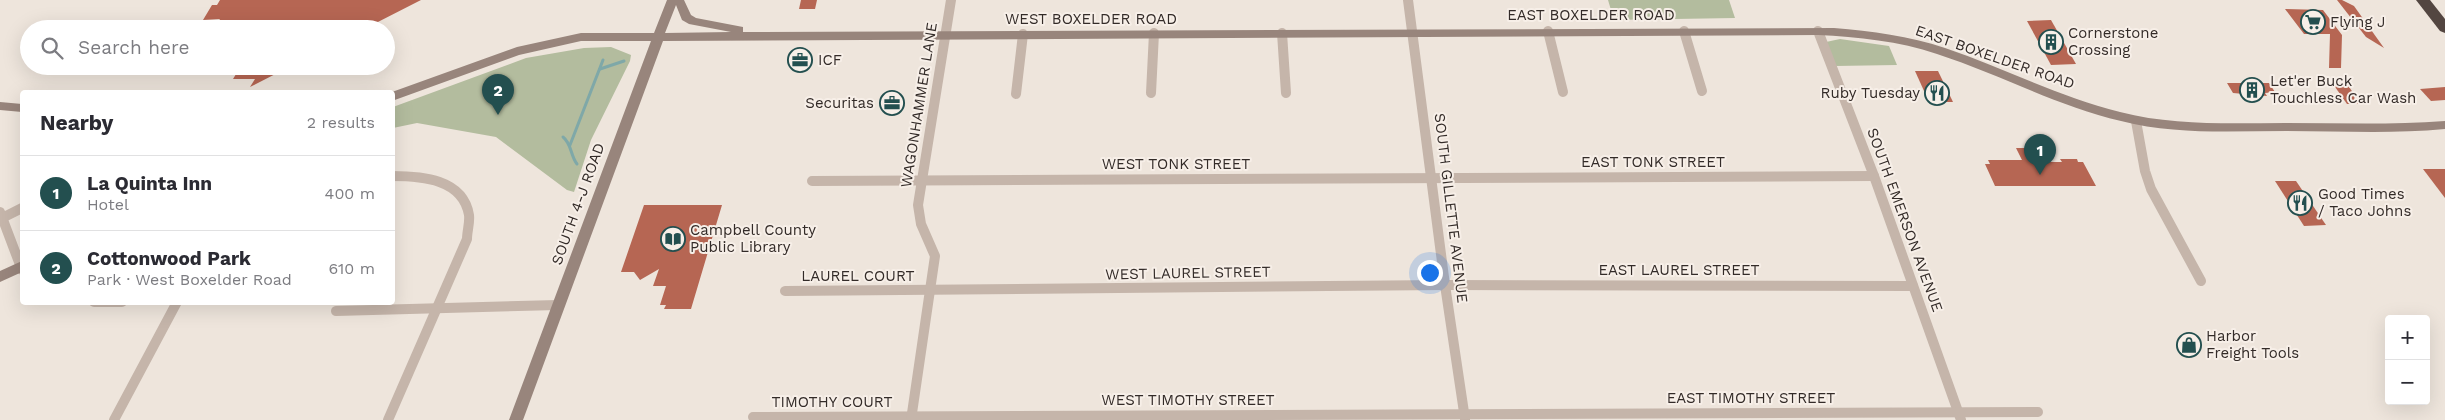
<!DOCTYPE html>
<meta charset="utf-8">
<style>
:root{--surface:#fff;--page:#f7f7f7;--text:#2b2b33;--muted:#7c7c81;--line:#e1e1e2;--accent:#234f4f}
body{margin:0;font-family:"Work Sans",sans-serif;background:var(--page);color:var(--text)}
.controls{position:absolute;right:15px;bottom:15px;display:grid;overflow:hidden;border-radius:5px;box-shadow:0 5px 20px #0002}
.controls button{width:45px;height:45px;display:grid;place-items:center;padding:0;border:0;border-bottom:1px solid var(--line);background:var(--surface);color:var(--text);font:25px sans-serif}
.you{position:absolute;left:1429px;top:272px;width:18px;height:18px;margin:-12px;border:4px solid #fff;border-radius:50%;background:#1a73e8;box-shadow:0 0 0 8px #1a73e833}
.badge{display:grid;place-items:center;width:32px;height:32px;border-radius:50%;background:var(--accent);color:#fff;font-size:16px;font-weight:700}
.pin{position:absolute;translate:-50% -41px;filter:drop-shadow(0 1px 2px #0008)}
.pin::after{content:'';position:absolute;top:26px;width:18px;height:15px;background:inherit;clip-path:polygon(0 0,100% 0,50% 100%)}
.list{margin:0;padding:0;list-style:none}
h2{display:flex;justify-content:space-between;align-items:center;height:65px;margin:0;padding:0 20px;font-size:21px}
h2 small{font-size:16px;font-weight:400;color:var(--muted)}
.list li{display:grid;grid-template-columns:32px 1fr auto;gap:15px;align-items:center;box-sizing:border-box;height:75px;padding:0 20px;border-top:1px solid var(--line)}
.list b{display:block;font-size:19px;white-space:nowrap}
.list p{margin:0;font-size:16px;white-space:nowrap;color:var(--muted)}
.list em{font-size:16px;font-style:normal;color:var(--muted)}
.icon{flex:none;width:28px;height:28px;fill:none;stroke:currentColor;stroke-width:2;stroke-linecap:round;stroke-linejoin:round}
.map{position:relative;flex:none;width:2445px;height:420px;overflow:hidden}
.search{position:absolute;background:var(--surface);box-shadow:0 5px 20px #0002;left:20px;top:20px;width:375px;height:55px;display:flex;align-items:center;gap:12px;box-sizing:border-box;padding:0 18px;border-radius:28px;color:var(--muted);font-size:19px}
.panel{position:absolute;background:var(--surface);box-shadow:0 5px 20px #0002;left:20px;top:90px;width:375px;height:215px;border-radius:5px}
.map>svg:first-child{display:block}
.green{fill:#b3bc9e}
.lines{fill:none;stroke-linecap:round;stroke-linejoin:round}
.stream{stroke:#7fa8a8;stroke-width:3}
.building{fill:#b66653}
.street{stroke:#c5b5aa;stroke-width:10}
.secondary{fill:#98857c;fill-rule:evenodd}
.highway{fill:#534641;fill-rule:evenodd}
.labels{text-anchor:middle;stroke-width:4;stroke-linejoin:round;paint-order:stroke}
.street-label{font-size:15px;fill:#332b28;stroke:#f7efe8}
.poi-label{font-size:15px;fill:#332b28;stroke:#f7efe8;text-anchor:start}
</style>
<div class="map">
<svg width="2445" height="420" viewBox="0 0 2445 420">
<rect width="100%" height="100%" fill="#eee5dc"/>
<!-- green -->
<g class="green">
<polygon points="1608,0 1729,0 1735,18 1614,20"/>
<polygon points="1840,39 1889,46 1897,65 1835,66 1826,42"/>
<polygon points="611,47 631,55 630,61 591,140 574,192 567,190 496,137 417,123 393,128 393,107 526,58 584,48"/>
</g>
<g class="lines">
<!-- stream -->
<g class="stream">
<polyline points="600,69 624,61"/>
<path d="M 563,137 C 572,144 570,155 577,164"/>
<polyline points="570,145 603,60"/>
</g>
</g>
<!-- building -->
<g class="building">
<polygon points="220,0 421,0 372,25 370,29 215,27 220,19 203,20 212,5 217,5"/>
<polygon points="801,0 817,0 815,9 799,9"/>
<polygon points="2337,0 2342,0 2354,6 2384,48 2366,37"/>
<polygon points="2285,9 2323,10 2342,35 2341,68 2329,68 2330,34 2304,34"/>
<polygon points="2051,20 2076,64 2051,65 2027,21"/>
<polygon points="241,66 291,66 250,87 255,79 233,79"/>
<polygon points="1915,71 1938,71 1953,102 1929,102"/>
<polygon points="2227,83 2269,83 2275,92 2265,93 2267,96 2233,93"/>
<polygon points="2333,84 2347,84 2361,104 2347,104"/>
<polygon points="2445,87 2445,100 2431,101 2420,89"/>
<polygon points="2016,148 2032,148 2037,160 2041,160 2042,162 2062,162 2060,159 2077,159 2078,162 2083,162 2096,186 1995,186 1985,164 1990,164 1988,160 2022,160"/>
<polygon points="2423,169 2445,169 2445,198"/>
<polygon points="2275,181 2296,181 2326,225 2304,226"/>
<polygon points="644,205 722,205 691,309 664,309 666,305 660,305 666,286 653,286 659,269 640,280 634,272 621,272"/>
</g>
<g class="lines">
<!-- street -->
<g class="street">
<polyline points="1408,0 1445,285 1465,419"/>
<polyline points="1548,31 1563,92"/>
<polyline points="1684,31 1702,91"/>
<polyline points="1818,31 1874,176 1961,420"/>
<polyline points="1282,33 1286,93"/>
<polyline points="1151,93 1154,33"/>
<polyline points="1016,94 1023,34"/>
<polyline points="2136,121 2145,171 2151,189 2201,281"/>
<polyline points="812,181 1874,176"/>
<polyline points="0,212 22,270"/>
<polyline points="0,219 22,208"/>
<polyline points="785,291 1445,285 1913,286"/>
<polyline points="94,302 122,302"/>
<polyline points="336,311 558,305"/>
<polyline points="753,417 2038,412"/>
<polyline points="114,420 177,302"/>
<path d="M 388,420 L 467,239 C 467,231 470,223 469,215 C 463,179 422,176 392,176"/>
<polyline points="911,420 935,256 921,224 918,205 951,0"/>
</g>
<!-- secondary -->
<g class="secondary">
<path d="M 667,0 L 684,0 L 691,15 L 696,18 L 743,27 L 743,32 L 1834,28 C 1872,31 1909,36 1945,48 C 2004,68 2059,97 2120,112 C 2174,126 2230,123 2286,123 C 2339,123 2392,125 2445,121 L 2445,129 C 2392,134 2340,131 2287,131 C 2231,131 2175,135 2121,121 C 2057,106 1999,74 1937,54 C 1899,41 1858,37 1818,35 L 663,41 L 523,420 L 509,420 L 651,41 L 581,41 L 519,55 L 392,101 L 392,92 L 517,47 L 581,33 L 654,33 ZM 676,5 L 682,20 L 689,24 L 731,32 L 665,33 Z"/>
<polygon points="0,102 22,104 22,112 0,110"/>
<polygon points="22,261 22,272 0,282 0,271"/>
</g>
<!-- highway -->
<polygon class="highway" points="2416,0 2430,0 2445,19 2445,33 2440,31"/>
</g>
<!-- icons -->
<defs>
<symbol id="supermarket-ring" viewBox="-11 -11 22 22"><circle r="9.5" fill="#f7efe8" stroke="#234f4f" stroke-width="1.5"/><path d="M-6-5.5h2.5l.6 2H6L4.5 2H-2.5L-4.4-4H-6ZM-1.5 3.2a1.3 1.3 0 1 0 .1 0ZM3 3.2a1.3 1.3 0 1 0 .1 0Z" fill="#234f4f"/></symbol>
<symbol id="building-ring" viewBox="-11 -11 22 22"><circle r="9.5" fill="#f7efe8" stroke="#234f4f" stroke-width="1.5"/><path d="M-4-6H4V6H1V3H-1V6H-4ZM-2.5-4.3h1.7v1.8h-1.7ZM.8-4.3h1.7v1.8H.8ZM-2.5-1h1.7V.8h-1.7ZM.8-1h1.7V.8H.8Z" fill="#234f4f"/></symbol>
<symbol id="office-ring" viewBox="-11 -11 22 22"><circle r="9.5" fill="#f7efe8" stroke="#234f4f" stroke-width="1.5"/><path d="M-6-3h4V-5.5h4V-3h4V5H-6ZM-1-4.5V-3h2v-1.5ZM-6 0V1H6V0Z" fill="#234f4f"/></symbol>
<symbol id="restaurant-ring" viewBox="-11 -11 22 22"><circle r="9.5" fill="#f7efe8" stroke="#234f4f" stroke-width="1.5"/><path d="M-5-6h1v4h1v-4h1v4h1v-4h1v5L-1.5 .5V6h-2V.5L-5-1ZM5-6V6H3V1.5H1.5Q1.5-4 5-6Z" fill="#234f4f"/></symbol>
<symbol id="library-ring" viewBox="-11 -11 22 22"><circle r="9.5" fill="#f7efe8" stroke="#234f4f" stroke-width="1.5"/><path d="M-6-4Q-3-5.5-.7-3.5V5Q-3 3-6 4ZM6-4Q3-5.5 .7-3.5V5Q3 3 6 4Z" fill="#234f4f"/></symbol>
<symbol id="shop-ring" viewBox="-11 -11 22 22"><circle r="9.5" fill="#f7efe8" stroke="#234f4f" stroke-width="1.5"/><path d="M-5-2.5h2.3a2.7 3.5 0 0 1 5.4 0H5L5.5 6h-11ZM-1.5-2.5h3a1.5 2.3 0 0 0-3 0Z" fill="#234f4f"/></symbol>
</defs>
<g fill-rule="evenodd">
<use href="#supermarket-ring" x="2299" y="8" width="28" height="28"/>
<use href="#building-ring" x="2037" y="28" width="28" height="28"/>
<use href="#office-ring" x="786" y="46" width="28" height="28"/>
<use href="#building-ring" x="2238" y="76" width="28" height="28"/>
<use href="#restaurant-ring" x="1923" y="79" width="28" height="28"/>
<use href="#office-ring" x="878" y="89" width="28" height="28"/>
<use href="#restaurant-ring" x="2286" y="189" width="28" height="28"/>
<use href="#library-ring" x="659" y="225" width="28" height="28"/>
<use href="#shop-ring" x="2175" y="331" width="28" height="28"/>
</g>
<g class="labels">
<!-- street labels -->
<g class="street-label">
<text x="1591" y="20">EAST BOXELDER ROAD</text>
<text x="1091" y="24">WEST BOXELDER ROAD</text>
<text transform="translate(1995 57) rotate(19)" y="5">EAST BOXELDER ROAD</text>
<text transform="translate(919 105) rotate(-81)" y="5">WAGONHAMMER LANE</text>
<text x="1653" y="167">EAST TONK STREET</text>
<text x="1176" y="169">WEST TONK STREET</text>
<text transform="translate(578 204) rotate(-70)" y="5">SOUTH 4-J ROAD</text>
<text transform="translate(1451 208) rotate(83)" y="5">SOUTH GILLETTE AVENUE</text>
<text transform="translate(1905 220) rotate(70)" y="5">SOUTH EMERSON AVENUE</text>
<text x="1679" y="275">EAST LAUREL STREET</text>
<text transform="translate(1188 273) rotate(-1)" y="5">WEST LAUREL STREET</text>
<text x="858" y="281">LAUREL COURT</text>
<text x="1751" y="403">EAST TIMOTHY STREET</text>
<text x="1188" y="405">WEST TIMOTHY STREET</text>
<text x="832" y="407">TIMOTHY COURT</text>
</g>
<!-- poi labels -->
<g class="poi-label">
<text x="2330" y="27">Flying J</text>
<text x="2068" y="38">Cornerstone<tspan x="2068" dy="17">Crossing</tspan></text>
<text x="818" y="65">ICF</text>
<text x="2270" y="86">Let'er Buck<tspan x="2270" dy="17">Touchless Car Wash</tspan></text>
<text x="1920" y="98" text-anchor="end">Ruby Tuesday</text>
<text x="874" y="108" text-anchor="end">Securitas</text>
<text x="2318" y="199">Good Times<tspan x="2318" dy="17">/ Taco Johns</tspan></text>
<text x="690" y="235">Campbell County<tspan x="690" dy="17">Public Library</tspan></text>
<text x="2206" y="341">Harbor<tspan x="2206" dy="17">Freight Tools</tspan></text>
</g>
</g>
</svg>
<div class="controls">
<button>+</button>
<button>−</button>
</div>
<div class="you"></div>
<div class="pin badge" style="left:2040px;top:175px">1</div>
<div class="pin badge" style="left:498px;top:115px">2</div>
<div class="search"><svg class="icon" aria-label="search" viewBox="0 0 24 24"><circle cx="10" cy="10" r="6"/><path d="M15 15l6 6"/></svg>Search here</div>
<section class="panel">
<h2>Nearby<small>2 results</small></h2>
<ul class="list">
<li><span class="badge">1</span><div><b>La Quinta Inn</b><p>Hotel</p></div><em>400 m</em></li>
<li><span class="badge">2</span><div><b>Cottonwood Park</b><p>Park · West Boxelder Road</p></div><em>610 m</em></li>
</ul>
</section>
</div>
